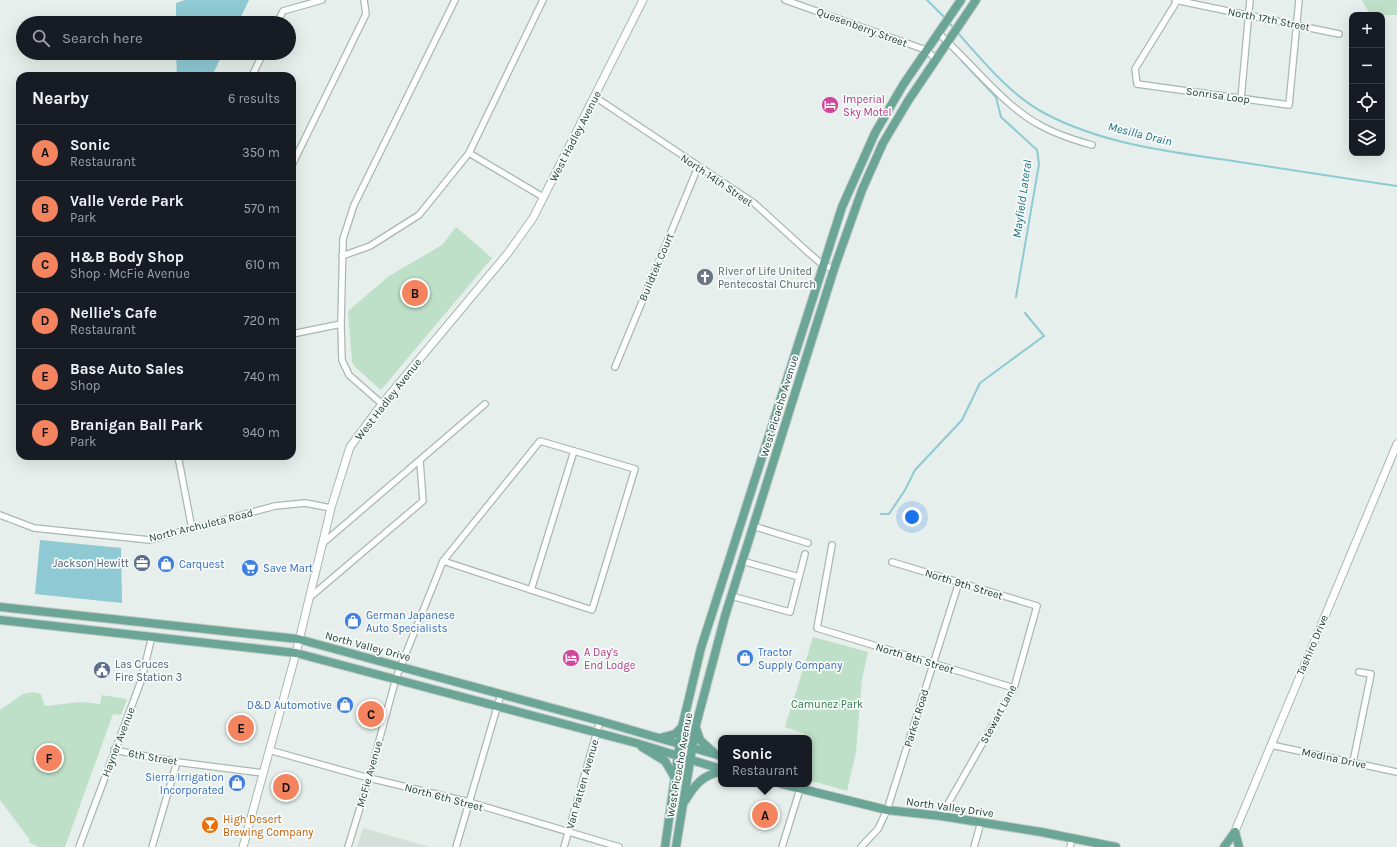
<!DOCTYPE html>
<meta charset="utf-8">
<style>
:root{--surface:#171b24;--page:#20242c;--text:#f1f3f6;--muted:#9ea1a6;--line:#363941;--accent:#f4845f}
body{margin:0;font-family:Karla,sans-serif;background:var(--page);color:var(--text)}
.controls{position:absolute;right:12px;top:12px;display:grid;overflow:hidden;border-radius:8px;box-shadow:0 4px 16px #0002}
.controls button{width:36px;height:36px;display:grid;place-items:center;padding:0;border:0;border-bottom:1px solid var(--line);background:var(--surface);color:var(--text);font:20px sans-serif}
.you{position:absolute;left:912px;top:517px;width:14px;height:14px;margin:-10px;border:3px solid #fff;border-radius:50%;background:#1a73e8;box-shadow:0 0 0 6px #1a73e833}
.badge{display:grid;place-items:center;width:26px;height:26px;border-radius:50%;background:var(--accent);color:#111;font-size:13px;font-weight:700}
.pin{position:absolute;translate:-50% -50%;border:2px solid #fff;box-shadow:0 1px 4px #0006}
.popup{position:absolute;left:718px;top:735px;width:94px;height:52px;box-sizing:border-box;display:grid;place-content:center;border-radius:8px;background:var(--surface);filter:drop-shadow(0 1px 3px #0005);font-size:13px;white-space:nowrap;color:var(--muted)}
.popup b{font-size:15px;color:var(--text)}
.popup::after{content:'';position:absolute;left:50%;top:100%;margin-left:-8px;border:8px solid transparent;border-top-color:var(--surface)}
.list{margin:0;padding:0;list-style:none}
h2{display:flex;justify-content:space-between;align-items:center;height:52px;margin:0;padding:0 16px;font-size:17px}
h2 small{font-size:13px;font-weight:400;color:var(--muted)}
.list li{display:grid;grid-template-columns:26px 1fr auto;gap:12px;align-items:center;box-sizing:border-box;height:56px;padding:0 16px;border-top:1px solid var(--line)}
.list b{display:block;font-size:15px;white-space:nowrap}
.list p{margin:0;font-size:13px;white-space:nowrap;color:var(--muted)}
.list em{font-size:13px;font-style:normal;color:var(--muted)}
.icon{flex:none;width:22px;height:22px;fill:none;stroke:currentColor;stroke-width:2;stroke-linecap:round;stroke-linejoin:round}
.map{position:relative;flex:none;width:1397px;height:847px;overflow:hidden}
.search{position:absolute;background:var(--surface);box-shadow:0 4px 16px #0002;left:16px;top:16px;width:280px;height:44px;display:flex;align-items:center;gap:10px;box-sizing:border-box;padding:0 14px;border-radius:22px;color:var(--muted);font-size:15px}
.panel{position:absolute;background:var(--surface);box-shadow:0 4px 16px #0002;left:16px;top:72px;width:280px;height:388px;border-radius:12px}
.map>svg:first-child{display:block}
.built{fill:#d4dfda}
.green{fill:#bfe0c8}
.water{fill:#8ec9d4}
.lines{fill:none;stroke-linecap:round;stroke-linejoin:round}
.stream{stroke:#8ec9d4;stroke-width:2}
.minor-casing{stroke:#a8b8b2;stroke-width:8}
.tertiary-casing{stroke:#a8b8b2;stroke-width:9}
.primary-casing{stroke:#c2cac8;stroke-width:10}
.minor{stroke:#fff;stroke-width:5.5}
.tertiary{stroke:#fff;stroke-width:7}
.primary{stroke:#6aa596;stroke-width:8}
.labels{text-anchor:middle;stroke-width:3.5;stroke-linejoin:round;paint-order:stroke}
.street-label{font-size:11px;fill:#24423a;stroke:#f7fbf9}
.hotel-label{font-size:11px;fill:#b23c85;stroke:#f7fbf9;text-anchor:start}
.worship-label{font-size:11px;fill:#5b616d;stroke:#f7fbf9;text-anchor:start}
.service-label{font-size:11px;fill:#4e5e75;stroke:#f7fbf9;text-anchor:end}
.shop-label{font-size:11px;fill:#366cbe;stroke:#f7fbf9;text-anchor:start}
.park-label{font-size:11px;fill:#2d7a4b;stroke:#f7fbf9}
.food-label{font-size:11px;fill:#c56008;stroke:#f7fbf9;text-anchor:start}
.water-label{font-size:12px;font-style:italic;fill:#1c6f80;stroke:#f7fbf9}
</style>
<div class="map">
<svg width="1397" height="847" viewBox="0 0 1397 847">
<rect width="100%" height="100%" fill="#e6efeb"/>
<!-- built -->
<polygon class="built" points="363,828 430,847 357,847"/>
<!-- green -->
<g class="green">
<polygon points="1362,0 1397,0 1397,15 1370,15"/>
<polygon points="456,227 492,258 381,390 356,368 352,362 348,311 389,276 442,245"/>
<polygon points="813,637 868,652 862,679 856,752 847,791 809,780 808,735 785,727"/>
<polygon points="33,692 41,694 45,706 81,702 100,704 102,695 127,699 121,715 113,714 65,847 38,847 29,842 30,840 0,800 0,710 23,694"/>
</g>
<!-- water -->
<g class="water">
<polygon points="185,0 249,0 238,23 176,23 176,3"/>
<polygon points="176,53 223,53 212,76 177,76"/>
<polygon points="40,540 121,548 122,603 35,594"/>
</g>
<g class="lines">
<!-- stream -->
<g class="stream">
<polyline points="927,0 945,18"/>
<polyline points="948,22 955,29"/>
<path d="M 957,32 C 983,61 1011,96 1046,114 C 1103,144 1170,152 1233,161 C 1287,169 1342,178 1397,186"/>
<polyline points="962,61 996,97 1001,117 1037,150 1039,164 1016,297"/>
<polyline points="881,514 889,514 905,490 915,470 962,420 980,383 1044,336 1025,313"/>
</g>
<defs>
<g id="minor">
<polyline points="785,0 926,50 936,59"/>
<polyline points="1175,0 1339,34"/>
<polyline points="1177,1 1135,69 1137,84 1289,105 1299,0"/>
<polyline points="277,23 283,11 322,0"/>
<path d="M 938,33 C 969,60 1003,105 1038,124 C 1055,134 1074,140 1092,145"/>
<polyline points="252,76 263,53"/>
<polyline points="595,97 754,203 810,254 823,265 834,269"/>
<polyline points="1241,99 1250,0"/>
<polyline points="469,153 543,197"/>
<polyline points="292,165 366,14 364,0"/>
<polyline points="342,256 370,246 419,215 469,153 543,0"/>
<polyline points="341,324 342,360 349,375 382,404"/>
<polyline points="292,334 341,324 343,239 354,205 455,0"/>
<polyline points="615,367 698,167"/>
<polyline points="178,456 192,529"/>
<polyline points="0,515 34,528 150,540 275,506 305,503 331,508"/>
<polyline points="753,526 808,543"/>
<polyline points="322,544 485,404"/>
<polyline points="832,545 817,628 1014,688"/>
<polyline points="742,561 799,577"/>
<polyline points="892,562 1037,606 1014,688 941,816"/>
<polyline points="531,590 574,451"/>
<polyline points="731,596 790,612 805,554"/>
<polyline points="309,598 423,501 420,461"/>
<polyline points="1271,745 1397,772"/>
<polyline points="114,750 177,762 263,773"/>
<polyline points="269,750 369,778 469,802 619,847"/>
<polyline points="1353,762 1371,674 1359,672"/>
<polyline points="79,847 141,681 152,636"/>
<polyline points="152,847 177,762"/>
<polyline points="348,847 369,778 396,678 443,561 540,441 635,469 592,610 443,561"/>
<polyline points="456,847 501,694"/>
<polyline points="564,847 600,721"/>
<polyline points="782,847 800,789"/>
<polyline points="861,847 878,829 887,810 959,582"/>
<polyline points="974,847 981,822"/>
<polyline points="1070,847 1072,838"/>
</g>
<g id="tertiary">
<polyline points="1233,836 1397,444"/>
<polyline points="243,847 296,653 331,508 350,447 382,404 508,253 533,218 643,0"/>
</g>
<g id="primary">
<polyline points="0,607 298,639 600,721 721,756"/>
<polyline points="0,620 296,653 636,743 721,769"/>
<polyline points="696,728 700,740 713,752"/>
<polyline points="660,738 675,734 682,727"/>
<polyline points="642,747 665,761 675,778"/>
<polyline points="782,784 887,810 941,816 1041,832 1116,847"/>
<path d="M 685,801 C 694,786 703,774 721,772"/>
<polyline points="1235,832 1239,847"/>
<polyline points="665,847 682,727 701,648 842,207 875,133 903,85 961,0"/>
<polyline points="676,847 696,725 725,616 834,269 862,190 883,143 908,101 976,0"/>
<polyline points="1224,847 1235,832"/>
</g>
</defs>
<!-- minor casing -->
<use href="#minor" class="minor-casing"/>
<!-- tertiary casing -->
<use href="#tertiary" class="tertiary-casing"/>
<!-- primary casing -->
<use href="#primary" class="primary-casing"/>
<!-- minor -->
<use href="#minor" class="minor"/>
<!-- tertiary -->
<use href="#tertiary" class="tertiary"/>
<!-- primary -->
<use href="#primary" class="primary"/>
</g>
<!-- icons -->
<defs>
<symbol id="hotel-disc" viewBox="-11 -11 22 22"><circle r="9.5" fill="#d1479c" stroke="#f7fbf9"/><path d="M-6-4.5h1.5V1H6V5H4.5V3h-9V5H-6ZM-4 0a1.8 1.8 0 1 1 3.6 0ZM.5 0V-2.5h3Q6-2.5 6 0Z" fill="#fff"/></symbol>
<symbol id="church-disc" viewBox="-11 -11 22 22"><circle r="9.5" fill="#6b7280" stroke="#f7fbf9"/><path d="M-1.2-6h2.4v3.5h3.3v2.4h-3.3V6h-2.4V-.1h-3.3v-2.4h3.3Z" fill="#fff"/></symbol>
<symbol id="office-disc" viewBox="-11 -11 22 22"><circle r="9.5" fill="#5c6f8a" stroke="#f7fbf9"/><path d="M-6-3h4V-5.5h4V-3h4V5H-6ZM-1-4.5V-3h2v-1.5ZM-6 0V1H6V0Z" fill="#fff"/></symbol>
<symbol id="shop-disc" viewBox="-11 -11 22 22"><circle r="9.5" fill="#3f7fe0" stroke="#f7fbf9"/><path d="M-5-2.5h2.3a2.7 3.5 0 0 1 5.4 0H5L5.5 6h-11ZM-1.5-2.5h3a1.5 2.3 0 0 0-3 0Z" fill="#fff"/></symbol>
<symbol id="supermarket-disc" viewBox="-11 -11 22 22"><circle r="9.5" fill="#3f7fe0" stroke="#f7fbf9"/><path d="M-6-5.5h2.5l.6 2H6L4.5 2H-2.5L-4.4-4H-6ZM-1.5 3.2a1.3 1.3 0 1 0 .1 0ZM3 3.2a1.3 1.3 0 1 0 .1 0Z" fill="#fff"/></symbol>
<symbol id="civic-disc" viewBox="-11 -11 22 22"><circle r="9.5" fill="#5c6f8a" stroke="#f7fbf9"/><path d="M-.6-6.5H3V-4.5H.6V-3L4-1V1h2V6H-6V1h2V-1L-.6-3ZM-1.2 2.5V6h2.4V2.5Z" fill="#fff"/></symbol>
<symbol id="bar-disc" viewBox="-11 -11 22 22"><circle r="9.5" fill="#e8710a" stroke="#f7fbf9"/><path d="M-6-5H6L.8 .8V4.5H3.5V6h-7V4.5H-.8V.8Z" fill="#fff"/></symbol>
</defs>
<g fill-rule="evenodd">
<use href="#hotel-disc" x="820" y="95" width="20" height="20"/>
<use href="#church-disc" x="695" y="267" width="20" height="20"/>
<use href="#office-disc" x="132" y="553" width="20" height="20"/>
<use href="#shop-disc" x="156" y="554" width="20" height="20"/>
<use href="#supermarket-disc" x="240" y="558" width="20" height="20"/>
<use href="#shop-disc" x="343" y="611" width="20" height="20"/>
<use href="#hotel-disc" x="561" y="648" width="20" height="20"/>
<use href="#shop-disc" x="735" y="648" width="20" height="20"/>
<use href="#civic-disc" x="92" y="660" width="20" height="20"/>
<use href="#shop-disc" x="335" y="695" width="20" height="20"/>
<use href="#shop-disc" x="227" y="773" width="20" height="20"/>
<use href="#bar-disc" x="200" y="815" width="20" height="20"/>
</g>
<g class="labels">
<!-- street labels -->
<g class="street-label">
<text transform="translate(1269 19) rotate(11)" y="4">North 17th Street</text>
<text transform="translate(862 27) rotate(20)" y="4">Quesenberry Street</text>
<text transform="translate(1218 95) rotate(8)" y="4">Sonrisa Loop</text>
<text transform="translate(575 136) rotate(-63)" y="4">West Hadley Avenue</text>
<text transform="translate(717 180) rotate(34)" y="4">North 14th Street</text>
<text transform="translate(656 267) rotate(-67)" y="4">Buildtek Court</text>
<text transform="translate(388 399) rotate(-52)" y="4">West Hadley Avenue</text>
<text transform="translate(779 406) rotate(-73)" y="4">West Picacho Avenue</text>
<text transform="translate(201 525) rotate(-14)" y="4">North Archuleta Road</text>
<text transform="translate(964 584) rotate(17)" y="4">North 9th Street</text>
<text transform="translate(1312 645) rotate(-67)" y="4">Tashiro Drive</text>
<text transform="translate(368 646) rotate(15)" y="4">North Valley Drive</text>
<text transform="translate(915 658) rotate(17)" y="4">North 8th Street</text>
<text transform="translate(998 714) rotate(-62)" y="4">Stewart Lane</text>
<text transform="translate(916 718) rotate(-73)" y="4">Parker Road</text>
<text transform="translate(118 742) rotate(-69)" y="4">Hayner Avenue</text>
<text transform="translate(153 757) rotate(10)" y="4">6th Street</text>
<text transform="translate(1334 758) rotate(12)" y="4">Medina Drive</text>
<text transform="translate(679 765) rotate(-80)" y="4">West Picacho Avenue</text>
<text transform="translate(369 774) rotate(-74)" y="4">McFie Avenue</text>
<text transform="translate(582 784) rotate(-74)" y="4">Van Patten Avenue</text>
<text transform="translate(444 797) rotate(15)" y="4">North 6th Street</text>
<text transform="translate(950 807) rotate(8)" y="4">North Valley Drive</text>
</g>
<!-- hotel labels -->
<g class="hotel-label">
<text x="843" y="103">Imperial<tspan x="843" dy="13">Sky Motel</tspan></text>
<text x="584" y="656">A Day's<tspan x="584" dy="13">End Lodge</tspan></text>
</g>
<!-- worship labels -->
<g class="worship-label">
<text x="718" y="275">River of Life United<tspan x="718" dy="13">Pentecostal Church</tspan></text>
</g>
<!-- service labels -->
<g class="service-label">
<text x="129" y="567">Jackson Hewitt</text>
<text x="115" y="668" text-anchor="start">Las Cruces<tspan x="115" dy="13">Fire Station 3</tspan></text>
</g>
<!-- shop labels -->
<g class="shop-label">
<text x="179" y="568">Carquest</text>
<text x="263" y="572">Save Mart</text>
<text x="366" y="619">German Japanese<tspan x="366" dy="13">Auto Specialists</tspan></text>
<text x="758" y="656">Tractor<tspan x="758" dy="13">Supply Company</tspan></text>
<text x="332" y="709" text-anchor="end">D&amp;D Automotive</text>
<text x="224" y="781" text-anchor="end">Sierra Irrigation<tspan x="224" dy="13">Incorporated</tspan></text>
</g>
<!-- park labels -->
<g class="park-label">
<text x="827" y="708">Camunez Park</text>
</g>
<!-- food labels -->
<g class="food-label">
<text x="223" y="823">High Desert<tspan x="223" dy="13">Brewing Company</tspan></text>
</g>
<!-- water labels -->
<g class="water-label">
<text transform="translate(1140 134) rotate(14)" y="4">Mesilla Drain</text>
<text transform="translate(1022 199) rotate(-82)" y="4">Mayfield Lateral</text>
</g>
</g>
</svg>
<div class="controls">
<button>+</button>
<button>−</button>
<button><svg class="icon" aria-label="locate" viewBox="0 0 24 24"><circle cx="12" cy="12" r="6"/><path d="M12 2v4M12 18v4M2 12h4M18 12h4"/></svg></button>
<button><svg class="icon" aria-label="layers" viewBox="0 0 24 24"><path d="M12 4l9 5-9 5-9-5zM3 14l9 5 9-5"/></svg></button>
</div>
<div class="you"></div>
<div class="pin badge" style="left:765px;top:815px">A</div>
<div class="popup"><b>Sonic</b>Restaurant</div>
<div class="pin badge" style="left:415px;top:293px">B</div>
<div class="pin badge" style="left:371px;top:714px">C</div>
<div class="pin badge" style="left:286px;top:787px">D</div>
<div class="pin badge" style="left:241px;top:728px">E</div>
<div class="pin badge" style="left:49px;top:758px">F</div>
<div class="search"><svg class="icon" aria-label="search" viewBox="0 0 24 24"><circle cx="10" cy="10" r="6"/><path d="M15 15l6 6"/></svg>Search here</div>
<section class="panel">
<h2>Nearby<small>6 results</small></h2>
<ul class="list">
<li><span class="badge">A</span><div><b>Sonic</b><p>Restaurant</p></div><em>350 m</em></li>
<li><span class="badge">B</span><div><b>Valle Verde Park</b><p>Park</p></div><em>570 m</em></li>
<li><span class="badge">C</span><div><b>H&amp;B Body Shop</b><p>Shop · McFie Avenue</p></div><em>610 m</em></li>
<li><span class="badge">D</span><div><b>Nellie's Cafe</b><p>Restaurant</p></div><em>720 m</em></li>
<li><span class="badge">E</span><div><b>Base Auto Sales</b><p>Shop</p></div><em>740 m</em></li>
<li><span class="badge">F</span><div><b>Branigan Ball Park</b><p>Park</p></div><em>940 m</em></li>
</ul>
</section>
</div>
